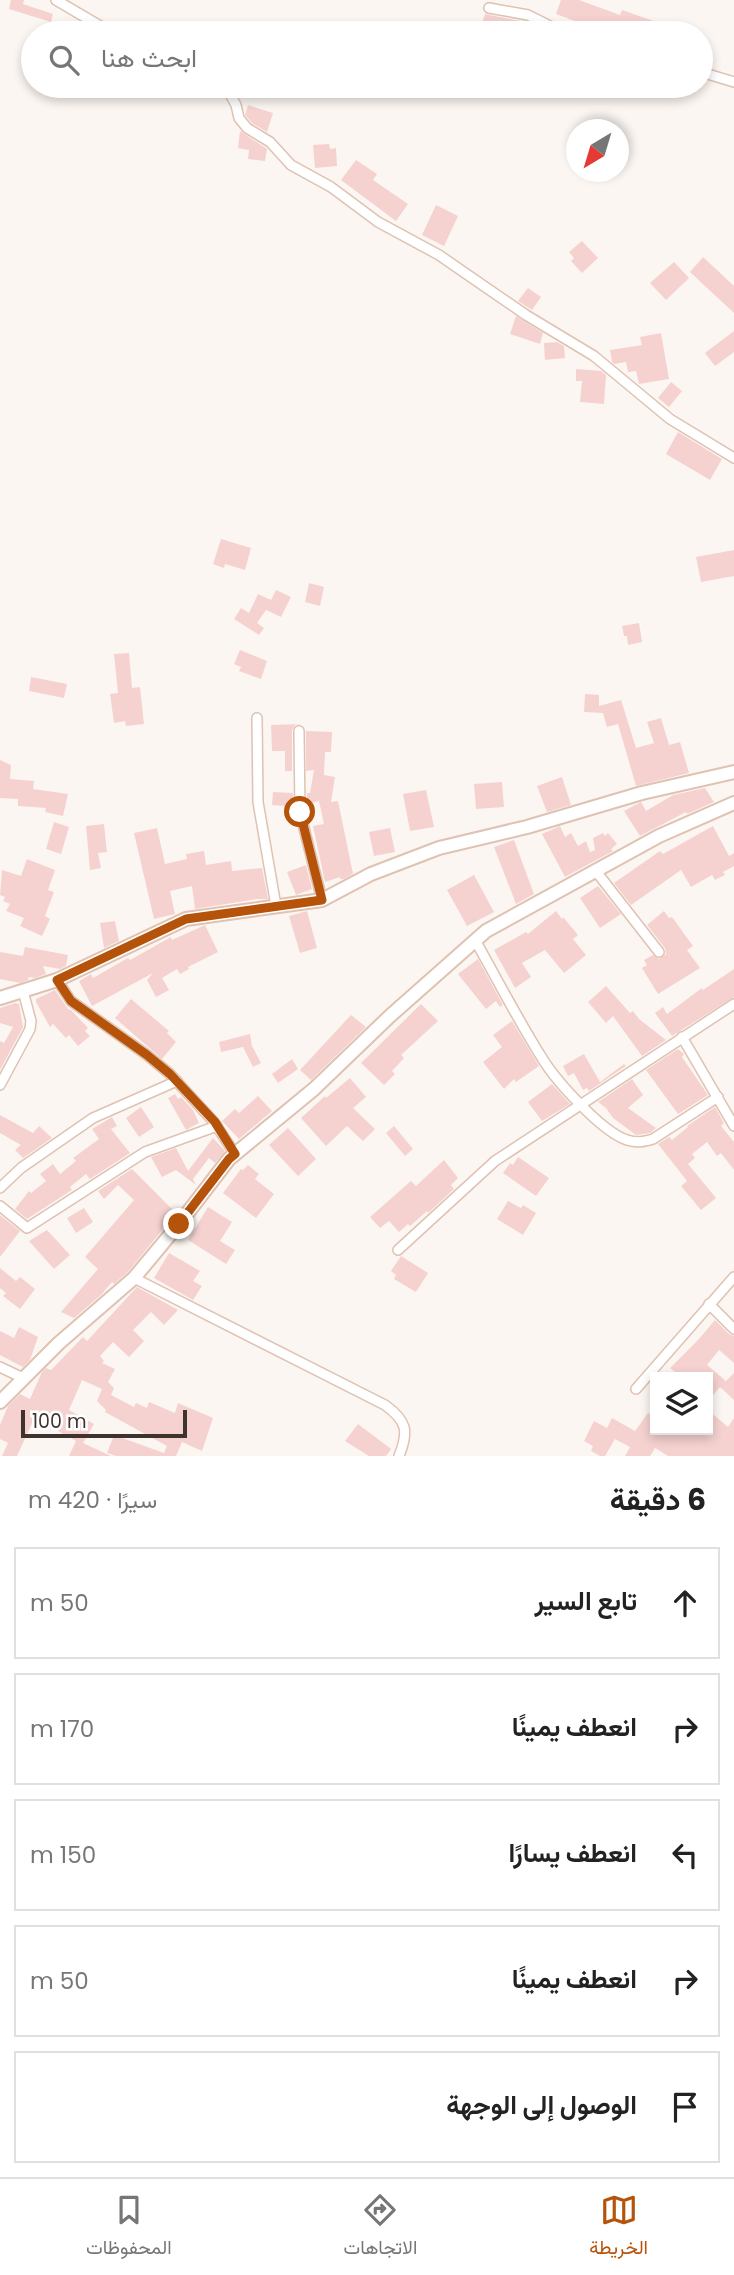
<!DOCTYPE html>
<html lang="ar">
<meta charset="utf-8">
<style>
:root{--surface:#fff;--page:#f6f6f6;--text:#222;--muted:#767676;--line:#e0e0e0;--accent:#b45309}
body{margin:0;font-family:Poppins,Vazirmatn,sans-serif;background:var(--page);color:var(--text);direction:rtl}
.controls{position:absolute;right:21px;bottom:21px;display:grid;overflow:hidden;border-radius:0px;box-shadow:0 4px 10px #0003}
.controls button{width:63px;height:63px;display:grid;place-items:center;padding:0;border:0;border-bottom:2px solid var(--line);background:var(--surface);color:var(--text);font:35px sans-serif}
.compass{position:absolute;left:566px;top:119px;width:63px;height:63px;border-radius:50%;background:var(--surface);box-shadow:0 4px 10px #0003;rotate:218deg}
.scale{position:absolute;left:21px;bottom:18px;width:166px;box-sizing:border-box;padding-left:7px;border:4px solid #3f342d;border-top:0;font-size:19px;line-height:24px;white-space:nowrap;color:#3f342d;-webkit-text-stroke:5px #fff;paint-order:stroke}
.stop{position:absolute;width:21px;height:21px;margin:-16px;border:5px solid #b45309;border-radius:50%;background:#fff}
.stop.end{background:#b45309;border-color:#fff;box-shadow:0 2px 7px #0008}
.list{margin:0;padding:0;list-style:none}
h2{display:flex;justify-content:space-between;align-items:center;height:91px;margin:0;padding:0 28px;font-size:30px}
h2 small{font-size:23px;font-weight:400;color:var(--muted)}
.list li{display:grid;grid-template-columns:46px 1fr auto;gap:21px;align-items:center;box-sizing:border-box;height:112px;margin:0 14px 14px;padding:0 14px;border:2px solid var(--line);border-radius:0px}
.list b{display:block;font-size:26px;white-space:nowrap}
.list em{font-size:23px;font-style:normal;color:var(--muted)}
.icon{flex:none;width:38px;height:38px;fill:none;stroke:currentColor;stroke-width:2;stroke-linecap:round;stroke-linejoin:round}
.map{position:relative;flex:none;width:734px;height:1456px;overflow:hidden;direction:ltr}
.search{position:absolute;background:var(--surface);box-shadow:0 4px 10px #0003;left:21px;right:21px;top:21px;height:77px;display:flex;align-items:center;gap:18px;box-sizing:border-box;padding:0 24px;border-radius:38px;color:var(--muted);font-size:26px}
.sheet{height:721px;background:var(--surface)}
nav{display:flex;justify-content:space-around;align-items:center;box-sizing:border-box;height:98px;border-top:2px solid var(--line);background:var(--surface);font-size:19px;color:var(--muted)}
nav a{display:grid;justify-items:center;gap:4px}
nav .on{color:var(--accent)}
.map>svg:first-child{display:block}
.building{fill:#f5d2d0}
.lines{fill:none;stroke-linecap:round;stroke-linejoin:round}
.street-casing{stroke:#dfc2b1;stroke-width:12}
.secondary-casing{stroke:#dfc2b1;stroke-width:16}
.street{stroke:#fff;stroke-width:9}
.secondary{stroke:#fff;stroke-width:12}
.route{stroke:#b45309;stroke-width:9}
</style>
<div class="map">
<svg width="734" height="1456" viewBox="0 0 734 1456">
<rect width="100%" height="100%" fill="#fcf6f2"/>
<!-- building -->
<g class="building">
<polygon points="11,0 24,0 23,4 53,14 51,22 9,9"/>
<polygon points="561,0 579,0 620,15 622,10 668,26 665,33 607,33 556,14"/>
<polygon points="485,14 526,22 540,29 539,33 479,33"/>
<polygon points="248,105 273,113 267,132 252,123 245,115"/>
<polygon points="240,131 267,149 265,161 248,159 249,150 238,148"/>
<polygon points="329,144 330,149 336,148 337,166 315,168 313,145"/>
<polygon points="356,160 377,174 373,180 408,204 396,221 341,180"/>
<polygon points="436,205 458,216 444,246 422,235"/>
<polygon points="582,241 598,258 582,273 571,261 574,258 569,252"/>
<polygon points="703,257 734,286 734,313 690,272"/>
<polygon points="674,262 689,278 666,300 650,283"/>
<polygon points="528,288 541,297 532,310 518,301"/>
<polygon points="516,316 543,333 540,344 510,334"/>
<polygon points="734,331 734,352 715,366 705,353"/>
<polygon points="661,333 669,379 639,384 636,371 628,372 626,362 614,364 612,362 610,350 642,345 640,337"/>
<polygon points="557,342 564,346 565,358 545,360 544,343"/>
<polygon points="576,369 601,371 606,375 604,404 580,402 582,381 576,381"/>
<polygon points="671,382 682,391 669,407 658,398"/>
<polygon points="678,432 722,459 710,480 666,454"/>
<polygon points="221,539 251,548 245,570 225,564 224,568 213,564"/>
<polygon points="734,550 734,576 701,582 696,557"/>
<polygon points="309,583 324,587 320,606 305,602"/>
<polygon points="276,590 291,597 281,617 266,610 257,623 264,628 259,635 234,619 241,608 249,613 258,594 271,600"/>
<polygon points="639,623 642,642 628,645 627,636 624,636 622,626"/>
<polygon points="240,650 267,661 261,679 239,671 241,667 234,664"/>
<polygon points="129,653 132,688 140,687 144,724 126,726 125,721 114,723 110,694 118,693 114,654"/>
<polygon points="31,677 67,684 64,698 29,691"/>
<polygon points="585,694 599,695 599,706 621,700 636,748 654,743 647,722 661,718 669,745 680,742 689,773 636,786 618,724 607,727 603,713 584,712"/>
<polygon points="301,724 295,725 292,730 292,771 285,771 285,751 272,751 271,725"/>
<polygon points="306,731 332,732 331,752 325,752 324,775 335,777 331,802 338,801 353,874 344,879 340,879 340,877 325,882 313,826 324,824 319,801 307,804 307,793 310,793 314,770 306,771"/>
<polygon points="0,760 11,765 10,779 34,781 33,789 68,794 63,816 45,812 46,808 18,806 18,799 0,798"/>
<polygon points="562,777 571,805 547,812 537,786"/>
<polygon points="502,782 504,807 476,809 474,784"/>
<polygon points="705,788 714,802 687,814 686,812 640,836 624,811 641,802 646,811 673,795"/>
<polygon points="426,790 434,827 410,831 403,794"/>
<polygon points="273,792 293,793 293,813 285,813 286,806 272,805"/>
<polygon points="54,822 69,827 61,854 46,849"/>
<polygon points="104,824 107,852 98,853 101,868 90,870 86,826"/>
<polygon points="560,826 565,837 571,833 578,846 586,841 590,852 595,850 593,838 603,833 605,836 608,833 617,844 611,849 613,851 565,877 542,834"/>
<polygon points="713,826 729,856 734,853 734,866 723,872 725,875 715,880 712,875 691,887 681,870 631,905 614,883 660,851 663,854"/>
<polygon points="157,828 165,864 187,859 186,854 204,851 206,865 231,861 232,871 262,868 268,899 257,899 195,909 192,886 170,891 175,914 154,919 134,833"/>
<polygon points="390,828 395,852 374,856 369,832"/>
<polygon points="514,840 534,894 516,904 494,847"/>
<polygon points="27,859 55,870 48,890 54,892 45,916 50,919 42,936 20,926 24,918 6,911 10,904 3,901 5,897 0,895 2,870 21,876"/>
<polygon points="306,865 312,889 296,895 287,872"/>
<polygon points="474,875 494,912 467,926 447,890"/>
<polygon points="598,886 621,914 600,928 580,898"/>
<polygon points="307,911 317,948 300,953 289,916"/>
<polygon points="556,911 562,919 563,917 578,935 573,939 586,955 564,973 545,950 522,963 531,977 515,988 494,950 526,932 528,934"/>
<polygon points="664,911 669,918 672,917 693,946 687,950 700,968 658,994 642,968 647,965 644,960 653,955 659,959 666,954 665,948 647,925"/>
<polygon points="115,921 119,941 104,948 100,923"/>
<polygon points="205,925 218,952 188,967 189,969 180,974 177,969 162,978 169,990 156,997 147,980 153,973 92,1006 79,981 91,974 93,978 128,958 130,960 171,937 172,940"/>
<polygon points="25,947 68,955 66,966 60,969 43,966 46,974 35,978 29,977 28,980 20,983 0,979 0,952 23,956"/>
<polygon points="478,959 503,1005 500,1007 496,1001 486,1009 458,974"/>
<polygon points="734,969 734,997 672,1036 655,1013 663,1007 667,1014 702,988 703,990"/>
<polygon points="606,986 630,1013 633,1011 639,1019 666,1040 642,1056 613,1016 606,1023 588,1002"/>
<polygon points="55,990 68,1009 71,1010 88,1028 85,1031 90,1036 78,1046 69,1035 66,1038 53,1024 50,1027 36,1002 36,999"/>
<polygon points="131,999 169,1031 167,1033 176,1042 162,1059 115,1018"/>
<polygon points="15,1003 19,1004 23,1027 0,1070 0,1041 4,1043 13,1027 0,1023 0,1008"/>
<polygon points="421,1004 438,1021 401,1055 404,1058 392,1071 395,1074 384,1085 361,1063"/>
<polygon points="351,1015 366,1027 311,1080 300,1070"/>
<polygon points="512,1021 539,1066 516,1082 514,1079 504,1089 483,1062 502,1047 493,1035"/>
<polygon points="250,1034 252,1046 261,1063 253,1067 243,1047 221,1052 219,1042"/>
<polygon points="678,1049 684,1054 682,1057 708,1095 678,1114 646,1070"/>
<polygon points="584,1054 600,1082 624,1064 626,1066 589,1091 587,1088 583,1090 574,1073 568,1076 563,1066"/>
<polygon points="292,1059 298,1069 278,1083 272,1074"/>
<polygon points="350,1078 366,1097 353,1108 375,1129 363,1141 347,1126 326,1146 301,1118 325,1096 326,1098"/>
<polygon points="632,1079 643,1095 628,1108 656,1128 650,1133 636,1135 613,1118 606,1108 598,1102"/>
<polygon points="552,1084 570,1104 542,1121 528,1102"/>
<polygon points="175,1094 178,1099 181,1097 193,1110 199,1123 186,1130 168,1098"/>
<polygon points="258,1096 272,1111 239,1139 222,1121 235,1109 239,1113"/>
<polygon points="141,1107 154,1127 139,1137 126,1118"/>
<polygon points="715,1107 724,1123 721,1126 734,1142 734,1170 721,1153 717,1156 707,1142 692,1154 695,1158 688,1164 716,1198 701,1210 681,1186 687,1181 658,1144 669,1137 672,1140 688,1127 687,1126"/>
<polygon points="0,1115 33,1133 39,1126 52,1138 23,1158 15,1150 21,1145 0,1133"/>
<polygon points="112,1117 117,1126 111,1129 130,1153 90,1179 86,1174 70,1187 72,1190 27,1219 15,1209 29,1191 31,1193 46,1181 40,1174 53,1164 60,1174 76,1161 73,1158 99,1139 92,1129"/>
<polygon points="394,1126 413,1149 405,1156 386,1133"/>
<polygon points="288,1128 316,1159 298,1176 269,1145"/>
<polygon points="213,1138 225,1151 215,1163 209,1158 193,1179 196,1185 176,1170 162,1177 151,1157 176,1148 188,1171"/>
<polygon points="518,1157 549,1178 536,1196 503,1173 510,1163 513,1165"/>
<polygon points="444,1160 458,1178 451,1185 454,1189 428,1213 427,1211 410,1226 408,1224 399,1232 389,1221 380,1228 370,1217 411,1181 416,1186"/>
<polygon points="248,1165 259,1174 255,1179 274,1194 256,1218 223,1193 241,1169 243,1170"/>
<polygon points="132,1169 176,1213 128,1272 114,1284 112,1282 101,1295 74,1318 61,1312 98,1269 85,1257 134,1200 118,1185 104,1199 98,1191"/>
<polygon points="508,1201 521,1208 523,1205 536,1213 523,1235 497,1219"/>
<polygon points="208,1207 232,1222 220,1241 235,1250 226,1264 188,1240"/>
<polygon points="84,1208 93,1222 76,1233 67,1218"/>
<polygon points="0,1215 20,1231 0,1257"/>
<polygon points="47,1230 70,1255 54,1269 29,1241"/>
<polygon points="169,1253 200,1271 193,1281 202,1286 193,1300 154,1278"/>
<polygon points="401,1256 428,1273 416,1292 394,1279 396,1275 391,1271"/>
<polygon points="0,1268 16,1281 20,1277 35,1289 20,1309 3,1296 6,1293 0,1288"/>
<polygon points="137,1287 178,1310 164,1325 151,1312 133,1330 144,1341 129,1357 113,1342 100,1356 104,1361 102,1363 115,1369 108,1382 114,1388 111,1395 134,1407 136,1403 147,1408 149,1402 175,1413 178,1403 213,1418 202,1451 182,1442 176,1456 116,1456 107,1453 114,1435 164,1453 167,1446 105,1412 106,1410 97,1401 102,1389 82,1380 69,1410 94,1424 83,1443 111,1456 69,1456 76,1441 58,1431 63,1422 42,1410 36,1423 33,1421 17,1456 2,1456 8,1443 0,1439 0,1425 8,1406 20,1394 30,1399 42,1372 46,1368 51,1370 83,1337 87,1341"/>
<polygon points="715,1320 729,1334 734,1336 734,1363 719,1350 707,1365 726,1381 734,1373 734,1400 720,1387 708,1401 708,1377 681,1377 670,1368 699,1339"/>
<polygon points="19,1327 38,1337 30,1360 23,1367 0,1355 0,1331 14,1338"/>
<polygon points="708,1410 728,1427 734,1418 734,1456 668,1456 655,1448 650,1456 625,1456 630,1447 615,1439 605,1456 600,1456 591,1451 593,1446 584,1441 594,1421 607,1428 612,1418 635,1431 648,1413 655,1418 655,1430 708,1430"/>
<polygon points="358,1424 391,1449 386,1456 369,1456 345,1441"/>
</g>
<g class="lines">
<defs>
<g id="street">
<polyline points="56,0 112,33"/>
<polyline points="489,8 528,15 564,33"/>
<polyline points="701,72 734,82"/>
<polyline points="223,86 230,94 236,105 239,118 247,128 270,142 291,165 331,187 378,222 439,255 526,315 594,356 670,419 734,458"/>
<polyline points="257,718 258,802 276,906"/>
<polyline points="299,731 300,812 322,900"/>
<polyline points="595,870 659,952"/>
<path d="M 475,940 C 497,979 518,1020 542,1058 C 556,1081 602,1132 627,1140 C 637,1143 643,1142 653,1139 L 718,1097"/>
<polyline points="57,980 71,1001 147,1055 170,1074 214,1122 235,1154"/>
<polyline points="682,1037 734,1126"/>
<polyline points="0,1085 30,1029 31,1021 23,991"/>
<polyline points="0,1188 21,1168 93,1118 177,1081"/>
<polyline points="0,1206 27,1228 145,1152 217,1126"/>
<polyline points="398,1250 495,1161 734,1004"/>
<path d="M 134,1278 L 385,1405 C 407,1421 409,1431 399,1456"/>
<polyline points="709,1304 734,1329"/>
<polyline points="0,1367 23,1378"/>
<polyline points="636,1389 734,1277"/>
</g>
<g id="secondary">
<polyline points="0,998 57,980 186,919 322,900 371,874 439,848 527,827 642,793 734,772"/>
<polyline points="0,1402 59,1343 134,1278 179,1224 229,1159 314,1089 390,1016 486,931 659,836 734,803"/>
</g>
</defs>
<!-- street casing -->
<use href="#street" class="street-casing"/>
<!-- secondary casing -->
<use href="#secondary" class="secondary-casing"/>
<!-- street -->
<use href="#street" class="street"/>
<!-- secondary -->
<use href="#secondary" class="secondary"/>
</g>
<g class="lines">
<!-- route -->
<polyline class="route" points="179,1224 229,1159 235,1154 215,1122 170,1074 147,1055 71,1001 57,980 186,919 322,900 300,812"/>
</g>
</svg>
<div class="controls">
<button><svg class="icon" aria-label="layers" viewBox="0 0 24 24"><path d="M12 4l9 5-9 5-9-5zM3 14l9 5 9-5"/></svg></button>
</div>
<svg class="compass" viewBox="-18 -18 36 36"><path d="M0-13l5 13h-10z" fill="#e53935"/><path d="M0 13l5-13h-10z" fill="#767676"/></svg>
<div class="scale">100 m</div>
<div class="stop" style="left:300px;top:812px"></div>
<div class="stop end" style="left:179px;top:1224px"></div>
<div class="search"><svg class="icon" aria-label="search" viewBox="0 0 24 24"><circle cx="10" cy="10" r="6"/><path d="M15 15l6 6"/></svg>ابحث هنا</div>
</div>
<section class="sheet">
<h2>6 دقيقة<small>سيرًا · 420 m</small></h2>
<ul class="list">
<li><svg class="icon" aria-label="ahead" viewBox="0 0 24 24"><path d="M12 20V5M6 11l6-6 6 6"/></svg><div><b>تابع السير</b></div><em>50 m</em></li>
<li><svg class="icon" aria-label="right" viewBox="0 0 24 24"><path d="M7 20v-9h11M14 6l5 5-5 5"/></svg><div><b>انعطف يمينًا</b></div><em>170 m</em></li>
<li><svg class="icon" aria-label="left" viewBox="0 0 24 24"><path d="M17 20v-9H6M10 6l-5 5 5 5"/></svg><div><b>انعطف يسارًا</b></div><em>150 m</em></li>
<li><svg class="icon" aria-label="right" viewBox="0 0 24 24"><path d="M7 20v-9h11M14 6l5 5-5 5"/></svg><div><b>انعطف يمينًا</b></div><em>50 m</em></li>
<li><svg class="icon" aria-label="arrive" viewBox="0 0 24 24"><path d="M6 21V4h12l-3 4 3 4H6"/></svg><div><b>الوصول إلى الوجهة</b></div></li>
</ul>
</section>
<nav>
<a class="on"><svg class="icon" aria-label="map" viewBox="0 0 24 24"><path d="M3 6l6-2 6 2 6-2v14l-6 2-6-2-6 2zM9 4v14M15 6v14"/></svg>الخريطة</a>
<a><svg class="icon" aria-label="directions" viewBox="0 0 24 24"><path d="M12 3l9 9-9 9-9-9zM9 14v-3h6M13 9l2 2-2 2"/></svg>الاتجاهات</a>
<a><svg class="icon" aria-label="saved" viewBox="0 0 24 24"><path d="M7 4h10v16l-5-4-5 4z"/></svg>المحفوظات</a>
</nav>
